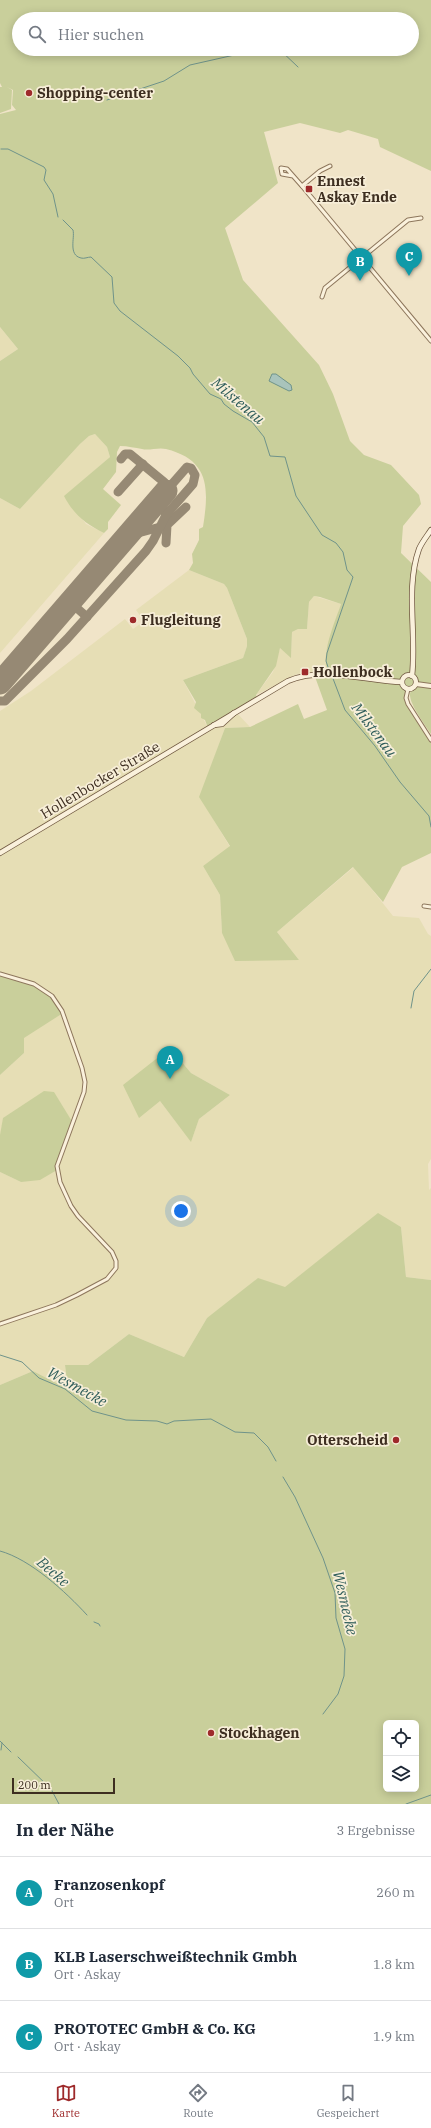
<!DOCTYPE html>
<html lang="de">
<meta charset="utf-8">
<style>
:root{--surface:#fff;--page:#f2f2f3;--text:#1f2937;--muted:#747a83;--line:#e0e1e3;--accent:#9e2a2b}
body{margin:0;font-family:"IBM Plex Serif",serif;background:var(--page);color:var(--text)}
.controls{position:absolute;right:12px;bottom:12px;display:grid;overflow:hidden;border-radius:6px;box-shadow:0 2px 10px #0003}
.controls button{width:36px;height:36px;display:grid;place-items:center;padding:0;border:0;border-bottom:1px solid var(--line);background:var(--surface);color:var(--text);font:20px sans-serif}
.scale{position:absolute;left:12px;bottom:10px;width:103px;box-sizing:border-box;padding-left:4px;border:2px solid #3d2e20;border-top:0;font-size:11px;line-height:14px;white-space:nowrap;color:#3d2e20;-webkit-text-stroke:3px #f7eed8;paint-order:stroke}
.you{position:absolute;left:181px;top:1211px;width:14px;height:14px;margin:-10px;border:3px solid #fff;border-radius:50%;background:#1a73e8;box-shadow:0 0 0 6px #1a73e833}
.badge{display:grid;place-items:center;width:26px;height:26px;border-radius:50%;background:var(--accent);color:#fff;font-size:13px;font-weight:700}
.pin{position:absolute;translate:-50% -33px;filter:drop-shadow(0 1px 2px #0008)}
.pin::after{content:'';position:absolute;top:21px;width:14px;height:12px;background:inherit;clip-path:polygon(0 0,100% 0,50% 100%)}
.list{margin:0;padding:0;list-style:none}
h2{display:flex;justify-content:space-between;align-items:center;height:52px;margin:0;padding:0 16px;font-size:17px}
h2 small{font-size:13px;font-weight:400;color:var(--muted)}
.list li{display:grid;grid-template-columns:26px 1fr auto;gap:12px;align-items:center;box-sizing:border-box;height:72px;padding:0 16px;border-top:1px solid var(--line)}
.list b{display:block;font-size:15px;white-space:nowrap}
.list p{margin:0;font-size:13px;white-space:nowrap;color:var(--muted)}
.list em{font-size:13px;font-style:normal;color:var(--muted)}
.icon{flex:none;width:22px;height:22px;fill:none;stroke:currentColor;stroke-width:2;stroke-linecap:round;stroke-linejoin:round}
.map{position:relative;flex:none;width:431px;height:1804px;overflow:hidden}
.search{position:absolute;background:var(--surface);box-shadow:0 2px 10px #0003;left:12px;right:12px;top:12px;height:44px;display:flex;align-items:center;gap:10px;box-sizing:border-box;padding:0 14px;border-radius:22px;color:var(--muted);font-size:15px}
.sheet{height:268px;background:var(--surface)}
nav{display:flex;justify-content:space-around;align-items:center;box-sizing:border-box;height:56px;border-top:1px solid var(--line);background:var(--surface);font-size:11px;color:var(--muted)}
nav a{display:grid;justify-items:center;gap:2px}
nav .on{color:var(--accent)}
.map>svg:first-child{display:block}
.farmland{fill:#e6deb5;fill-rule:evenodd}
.green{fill:#c9cf9b;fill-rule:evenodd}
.water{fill:#a9c4bc;stroke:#6f938a}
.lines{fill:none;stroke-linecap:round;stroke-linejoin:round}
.stream{stroke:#6f938a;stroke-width:1}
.taxiway{stroke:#968974;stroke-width:9}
.runway{stroke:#968974;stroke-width:23}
.minor-casing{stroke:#8d765c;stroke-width:5}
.tertiary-casing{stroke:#8d765c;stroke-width:6}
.secondary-casing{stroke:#6f573f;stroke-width:6}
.minor{stroke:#faf1dc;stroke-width:3}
.tertiary{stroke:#faf1dc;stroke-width:4}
.secondary{stroke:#faf1dc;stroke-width:4.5}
.poi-dot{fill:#9e2a2b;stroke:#f7eed8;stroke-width:1.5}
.labels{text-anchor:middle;stroke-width:3.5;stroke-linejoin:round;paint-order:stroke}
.poi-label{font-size:14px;font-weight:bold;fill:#3d2e20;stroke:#f7eed8;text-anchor:start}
.street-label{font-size:14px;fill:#3d2e20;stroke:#f7eed8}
.water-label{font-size:15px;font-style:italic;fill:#2f5d5a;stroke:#f7eed8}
</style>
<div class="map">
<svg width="431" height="1804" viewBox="0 0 431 1804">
<rect width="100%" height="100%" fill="#f0e4c8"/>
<!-- farmland -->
<g class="farmland">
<polygon points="0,327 18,349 0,361"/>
<polygon points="95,434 107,447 110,457 65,496 86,524 104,533 0,653 0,498 20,509 80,444 89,436"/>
<path d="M 189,570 L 224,584 L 227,588 L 247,639 L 247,646 L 243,658 L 183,680 L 208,728 L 236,712 L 250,727 L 225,728 L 200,797 L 230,847 L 203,866 L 220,895 L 222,933 L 299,960 L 277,932 L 354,867 L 393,916 L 419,918 L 428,934 L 431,936 L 431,1159 L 428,1164 L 429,1190 L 431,1188 L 431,1280 L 406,1277 L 401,1227 L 378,1214 L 284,1288 L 207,1318 L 184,1357 L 129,1334 L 88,1365 L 65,1365 L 68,1389 L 33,1371 L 0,1385 L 0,1172 L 21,1182 L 0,1137 L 0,1075 L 24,1053 L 0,973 L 0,711 L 31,691 L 125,619 L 133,629 L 144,621 L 136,610 ZM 170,1048 L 191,1073 L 230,1095 L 199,1119 L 191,1141 L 160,1101 Z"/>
<polygon points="314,596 341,604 326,652 327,671 297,674 256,695 273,672 280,648 291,657 292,632 298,629 307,629 309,602"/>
</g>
<!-- green -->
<g class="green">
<path d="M 0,0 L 431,0 L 431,171 L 380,147 L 378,139 L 348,130 L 340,133 L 300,123 L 264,132 L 278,183 L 225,228 L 243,280 L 319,365 L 333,394 L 350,441 L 364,455 L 391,465 L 419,495 L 421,504 L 403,526 L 401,553 L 431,582 L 431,734 C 426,726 405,699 411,691 C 413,690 415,689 416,687 L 409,689 L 406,698 L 408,704 L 431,740 L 431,853 L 402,867 L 383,902 L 353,867 L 277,932 L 299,960 L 235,961 L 222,933 L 220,895 L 203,866 L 230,846 L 199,797 L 225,728 L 250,727 L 298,704 L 304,719 L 327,710 L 314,674 L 329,674 C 319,657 335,622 341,604 L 320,597 L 314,596 L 309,602 L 307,629 L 298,629 L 292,632 L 291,658 L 280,648 L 276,666 L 256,695 L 257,699 L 208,728 L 205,720 L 201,718 L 201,714 L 194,708 L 196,702 L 183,680 L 243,658 L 247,646 L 247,639 L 227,588 L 224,584 L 189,570 L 193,563 L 192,554 L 199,540 L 199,529 L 203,527 C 209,489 210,460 166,449 C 158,447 149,451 142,449 C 135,448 128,446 120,446 L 117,452 L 116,472 L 103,489 L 121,505 L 108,522 L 108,529 L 104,533 C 86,524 74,515 64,496 L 110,457 L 107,447 L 95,434 L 89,436 L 80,444 L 20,509 L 0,498 L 0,361 L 18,349 L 0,327 L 0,114 L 16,110 L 12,105 L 13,90 L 7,87 L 12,90 L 11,109 L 0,113 L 0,87 L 2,87 L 0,83 ZM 19,19 L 412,19 L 412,49 L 19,49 Z"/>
<polygon points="0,973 34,984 48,993 63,1013 24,1038 24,1053 0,1075"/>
<polygon points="170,1048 191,1073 230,1095 199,1119 191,1142 160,1101 139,1118 123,1085"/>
<polygon points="44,1091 54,1092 73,1123 57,1170 40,1180 21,1182 0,1172 0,1135 3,1118"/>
<path d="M 378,1213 L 401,1227 L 406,1277 L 431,1280 L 431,1804 L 0,1804 L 0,1385 L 33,1371 L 68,1389 L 65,1365 L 88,1365 L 129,1334 L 184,1357 L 207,1318 L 258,1278 L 285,1287 ZM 386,1723 L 416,1723 L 416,1789 L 386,1789 Z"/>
</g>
<!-- water -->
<polygon class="water" points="272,374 276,374 291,385 292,390 289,391 269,381"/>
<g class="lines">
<!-- stream -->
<g class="stream">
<polyline points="279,49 298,67"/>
<polyline points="107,100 164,81 190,65 261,49"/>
<polyline points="1,149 8,149 44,167 46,170 44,180 53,194 58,217"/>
<path d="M 63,220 L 73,230 C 75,238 68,255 81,258 C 84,259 88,257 91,257 L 112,277 L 114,303 L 120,311 L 178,356 L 190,368 L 193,374 L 210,394 L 221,399 L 224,404 L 233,411 L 252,422 L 264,437 L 270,456 L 285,457 L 296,496 L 322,535 L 336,543 L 343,552 L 347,570 L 353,577 L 327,653 L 326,661 L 330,673"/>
<polyline points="332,676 345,710 375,746 400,782 429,816 431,827"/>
<polyline points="411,1008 414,991 431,969"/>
<polyline points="0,1355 22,1362 39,1378 65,1389 92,1411 126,1420 157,1421 167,1424 174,1421 211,1419 235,1432 254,1433 268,1447 276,1461"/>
<polyline points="283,1477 295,1497 323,1558 335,1593 336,1618 345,1649 344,1676 338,1694 323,1714"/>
<path d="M 0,1551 C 30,1559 66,1592 87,1615"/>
<polyline points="94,1622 99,1624 100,1626"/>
<polyline points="0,1741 11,1752"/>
<polyline points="1,1750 2,1743"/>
<polyline points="18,1757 51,1789 59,1804"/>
<polyline points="406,1804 431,1795"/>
</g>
<!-- taxiway -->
<g class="taxiway">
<polyline points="121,459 125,454 130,454 164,482 166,491"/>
<polyline points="118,492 143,464"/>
<polyline points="154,506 163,507 166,515"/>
<polyline points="127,536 164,526"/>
<polyline points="166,543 167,525 186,507"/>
<polyline points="70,602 87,617"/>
<polyline points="0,701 5,701 67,639 146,551 153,541 166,515 193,484 195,475 191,468 187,467 166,491"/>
</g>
<!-- runway -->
<polyline class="runway" points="0,683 166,491"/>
<defs>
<g id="minor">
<polyline points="293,176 282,174 281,168 287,169 302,186 431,341"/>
<polyline points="302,186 320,171 330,166"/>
<polyline points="322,297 325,288 408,220 421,218"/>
<polyline points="408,689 406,698 408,704 431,740"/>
<polyline points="424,906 431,907"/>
<polyline points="0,974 34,984 52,996 62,1011 82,1068 85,1082 84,1092 57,1166 60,1182 71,1206 78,1216 112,1252 116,1261 116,1268 107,1279 77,1295 56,1305 0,1324"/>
</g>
<polyline id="tertiary" points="416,684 431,686"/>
<g id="secondary">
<circle cx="409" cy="682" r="7"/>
<path d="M 412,676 C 417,634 405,589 419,549 C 422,542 427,536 431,530"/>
<polyline points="214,725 222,724 234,713"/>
<path d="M 0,853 L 288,681 C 325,666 365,681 402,682"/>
</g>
</defs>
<!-- minor casing -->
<use href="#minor" class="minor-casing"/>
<!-- tertiary casing -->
<use href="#tertiary" class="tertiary-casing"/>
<!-- secondary casing -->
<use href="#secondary" class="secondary-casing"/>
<!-- minor -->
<use href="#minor" class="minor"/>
<!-- tertiary -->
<use href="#tertiary" class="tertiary"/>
<!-- secondary -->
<use href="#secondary" class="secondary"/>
</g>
<!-- markers -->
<g class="poi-dot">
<circle cx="29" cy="93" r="4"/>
<rect x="305" y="185" width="8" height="8" rx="2"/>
<circle cx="133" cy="620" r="4"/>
<rect x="301" y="668" width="8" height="8" rx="2"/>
<circle cx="396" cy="1440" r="4"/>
<circle cx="211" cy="1733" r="4"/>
</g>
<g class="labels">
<!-- poi labels -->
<g class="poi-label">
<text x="37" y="98">Shopping-center</text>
<text x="317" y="186">Ennest<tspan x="317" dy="16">Askay Ende</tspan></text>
<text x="141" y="625">Flugleitung</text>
<text x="313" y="677">Hollenbock</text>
<text x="388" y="1445" text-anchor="end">Otterscheid</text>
<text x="219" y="1738">Stockhagen</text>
</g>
<!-- street labels -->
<g class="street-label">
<text transform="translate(100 780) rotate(-31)" y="5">Hollenbocker Straße</text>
</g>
<!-- water labels -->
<g class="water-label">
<text transform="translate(238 401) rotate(40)" y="5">Milstenau</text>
<text transform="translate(374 730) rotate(53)" y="5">Milstenau</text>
<text transform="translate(77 1387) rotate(29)" y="5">Wesmecke</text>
<text transform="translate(53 1572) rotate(41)" y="5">Becke</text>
<text transform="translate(345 1603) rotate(77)" y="5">Wesmecke</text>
</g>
</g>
</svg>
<div class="controls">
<button><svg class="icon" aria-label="locate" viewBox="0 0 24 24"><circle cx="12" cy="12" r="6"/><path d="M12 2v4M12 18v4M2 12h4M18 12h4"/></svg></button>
<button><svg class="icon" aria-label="layers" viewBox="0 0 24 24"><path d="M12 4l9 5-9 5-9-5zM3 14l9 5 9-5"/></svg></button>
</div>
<div class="scale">200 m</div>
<div class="you"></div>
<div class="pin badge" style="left:170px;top:1079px;background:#0f9aa8">A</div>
<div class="pin badge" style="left:360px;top:281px;background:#0f9aa8">B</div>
<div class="pin badge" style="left:409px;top:276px;background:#0f9aa8">C</div>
<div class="search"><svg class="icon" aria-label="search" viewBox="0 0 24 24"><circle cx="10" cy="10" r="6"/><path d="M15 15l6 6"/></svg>Hier suchen</div>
</div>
<section class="sheet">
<h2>In der Nähe<small>3 Ergebnisse</small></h2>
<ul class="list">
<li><span class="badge" style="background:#0f9aa8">A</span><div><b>Franzosenkopf</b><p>Ort</p></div><em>260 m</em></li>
<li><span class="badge" style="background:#0f9aa8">B</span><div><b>KLB Laserschweißtechnik Gmbh</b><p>Ort · Askay</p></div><em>1.8 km</em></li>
<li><span class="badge" style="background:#0f9aa8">C</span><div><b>PROTOTEC GmbH &amp; Co. KG</b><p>Ort · Askay</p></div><em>1.9 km</em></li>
</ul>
</section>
<nav>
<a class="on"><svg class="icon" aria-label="map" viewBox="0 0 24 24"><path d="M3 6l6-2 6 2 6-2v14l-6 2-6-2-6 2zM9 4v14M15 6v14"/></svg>Karte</a>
<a><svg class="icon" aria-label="directions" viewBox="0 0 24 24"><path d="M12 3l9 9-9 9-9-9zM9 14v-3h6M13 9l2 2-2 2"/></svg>Route</a>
<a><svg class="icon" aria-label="saved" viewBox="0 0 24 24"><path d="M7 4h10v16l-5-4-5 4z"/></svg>Gespeichert</a>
</nav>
